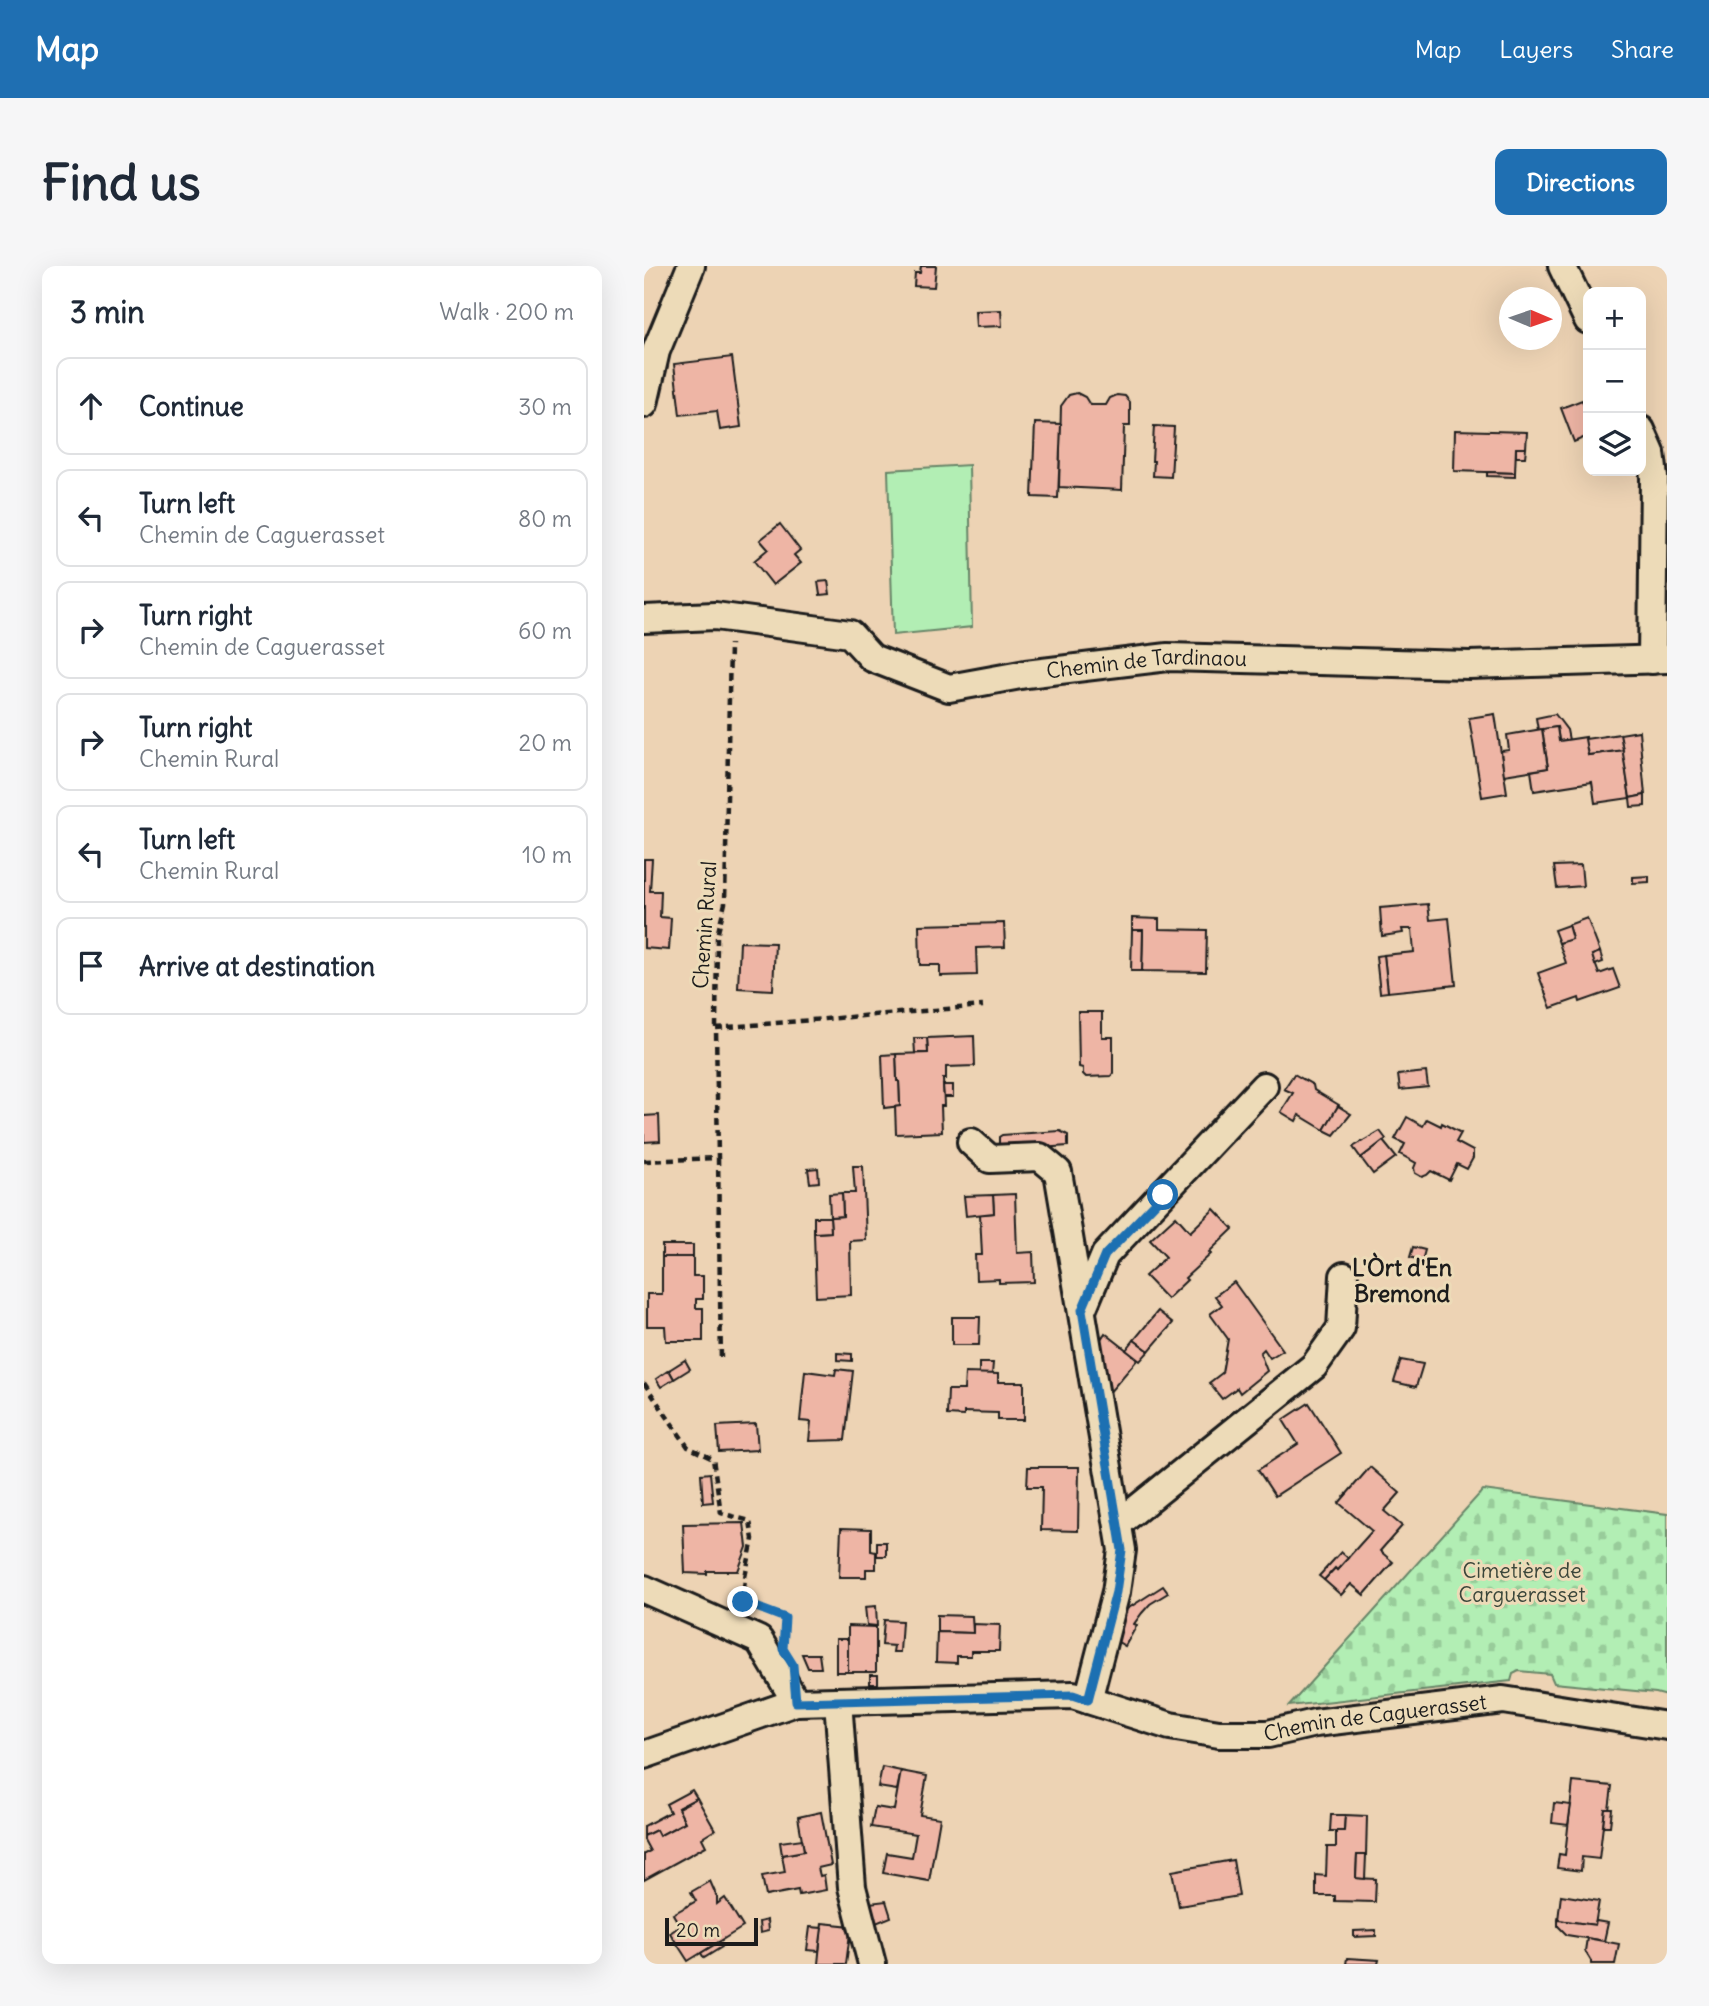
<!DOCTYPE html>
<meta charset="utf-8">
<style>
:root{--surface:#fff;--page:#f6f6f7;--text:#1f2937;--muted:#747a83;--line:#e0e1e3;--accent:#1f6fb2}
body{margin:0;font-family:Delius,sans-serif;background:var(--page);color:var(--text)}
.controls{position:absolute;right:21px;top:21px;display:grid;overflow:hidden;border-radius:14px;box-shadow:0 7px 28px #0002}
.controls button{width:63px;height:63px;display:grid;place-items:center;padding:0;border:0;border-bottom:2px solid var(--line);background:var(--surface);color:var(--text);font:35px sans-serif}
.compass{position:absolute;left:855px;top:21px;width:63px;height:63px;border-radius:50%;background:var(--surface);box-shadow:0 7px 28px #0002;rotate:92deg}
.scale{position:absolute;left:21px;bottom:18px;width:93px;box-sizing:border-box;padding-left:7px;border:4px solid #1c1c1c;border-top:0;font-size:19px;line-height:24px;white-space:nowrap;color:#1c1c1c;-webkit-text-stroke:5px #eddbb8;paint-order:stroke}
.stop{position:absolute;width:21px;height:21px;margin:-16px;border:5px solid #1f6fb2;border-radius:50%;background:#fff}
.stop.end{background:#1f6fb2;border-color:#fff;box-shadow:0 2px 7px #0008}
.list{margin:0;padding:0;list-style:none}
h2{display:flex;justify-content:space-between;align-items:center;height:91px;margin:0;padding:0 28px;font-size:30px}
h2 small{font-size:23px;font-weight:400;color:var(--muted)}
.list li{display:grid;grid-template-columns:46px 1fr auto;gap:21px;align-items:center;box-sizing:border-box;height:98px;margin:0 14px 14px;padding:0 14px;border:2px solid var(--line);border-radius:14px}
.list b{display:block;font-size:26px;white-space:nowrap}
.list p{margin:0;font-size:23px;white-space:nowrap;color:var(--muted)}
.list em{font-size:23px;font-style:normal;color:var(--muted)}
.icon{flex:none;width:38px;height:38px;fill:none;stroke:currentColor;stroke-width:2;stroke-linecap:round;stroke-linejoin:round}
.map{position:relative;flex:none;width:1023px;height:1698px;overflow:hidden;border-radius:14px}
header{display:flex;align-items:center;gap:42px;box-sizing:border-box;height:98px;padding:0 35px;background:var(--accent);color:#fff}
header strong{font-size:33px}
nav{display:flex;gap:38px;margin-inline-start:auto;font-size:24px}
.intro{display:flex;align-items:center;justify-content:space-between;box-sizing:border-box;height:168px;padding:0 42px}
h1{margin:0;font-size:49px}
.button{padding:18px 32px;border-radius:14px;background:var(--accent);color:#fff;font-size:24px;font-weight:700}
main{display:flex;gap:42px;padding:0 42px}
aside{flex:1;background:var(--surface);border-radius:14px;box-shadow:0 7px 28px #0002}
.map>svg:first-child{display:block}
.cemetery{fill:url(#cemetery-stones);stroke:#678568;stroke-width:2}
.pitch{fill:#b2eeb4;stroke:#678568;stroke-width:2}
.building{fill:#eeb5a5;stroke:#1c1c1c;stroke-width:2}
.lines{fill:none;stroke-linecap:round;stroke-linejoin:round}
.minor-casing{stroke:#1c1c1c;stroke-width:32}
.path{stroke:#1c1c1c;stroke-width:4.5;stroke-dasharray:7 5;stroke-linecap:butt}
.minor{stroke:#eddbb8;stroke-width:26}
.route{stroke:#1f6fb2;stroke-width:9}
.labels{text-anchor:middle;stroke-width:6;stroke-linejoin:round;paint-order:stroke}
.street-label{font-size:21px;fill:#1c1c1c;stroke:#eddbb8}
.park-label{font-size:21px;fill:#3a463a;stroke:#eddbb8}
.neighbourhood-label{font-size:23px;font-weight:bold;fill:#1c1c1c;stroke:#eddbb8}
</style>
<header>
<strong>Map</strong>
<nav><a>Map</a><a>Layers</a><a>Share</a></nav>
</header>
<div class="intro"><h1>Find us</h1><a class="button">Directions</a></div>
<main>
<aside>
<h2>3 min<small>Walk · 200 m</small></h2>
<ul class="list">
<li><svg class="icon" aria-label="ahead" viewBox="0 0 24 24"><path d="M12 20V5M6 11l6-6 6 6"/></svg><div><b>Continue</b></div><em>30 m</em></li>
<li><svg class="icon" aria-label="left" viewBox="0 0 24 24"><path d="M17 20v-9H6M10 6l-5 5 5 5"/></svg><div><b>Turn left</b><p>Chemin de Caguerasset</p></div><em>80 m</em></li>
<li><svg class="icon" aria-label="right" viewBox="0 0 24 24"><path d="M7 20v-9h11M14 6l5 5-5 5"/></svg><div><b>Turn right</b><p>Chemin de Caguerasset</p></div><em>60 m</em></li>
<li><svg class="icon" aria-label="right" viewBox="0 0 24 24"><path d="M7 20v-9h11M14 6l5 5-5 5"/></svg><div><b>Turn right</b><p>Chemin Rural</p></div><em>20 m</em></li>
<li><svg class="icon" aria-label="left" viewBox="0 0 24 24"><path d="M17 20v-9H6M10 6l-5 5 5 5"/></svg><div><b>Turn left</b><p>Chemin Rural</p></div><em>10 m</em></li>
<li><svg class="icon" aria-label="arrive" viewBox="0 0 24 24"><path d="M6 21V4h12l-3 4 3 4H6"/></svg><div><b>Arrive at destination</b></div></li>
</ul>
</aside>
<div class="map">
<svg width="1023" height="1698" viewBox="0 0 1023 1698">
<defs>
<pattern id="cemetery-stones" width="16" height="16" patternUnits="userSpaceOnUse" patternTransform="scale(1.75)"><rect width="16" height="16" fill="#b2eeb4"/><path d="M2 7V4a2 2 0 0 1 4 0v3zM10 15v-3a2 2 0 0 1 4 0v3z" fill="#98cc9a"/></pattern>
</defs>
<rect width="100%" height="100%" fill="#edd3b4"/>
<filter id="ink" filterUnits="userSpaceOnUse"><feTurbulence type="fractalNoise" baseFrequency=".0143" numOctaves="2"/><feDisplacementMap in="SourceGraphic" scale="14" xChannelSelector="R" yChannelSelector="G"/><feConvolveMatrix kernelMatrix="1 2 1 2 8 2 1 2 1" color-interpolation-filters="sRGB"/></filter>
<g filter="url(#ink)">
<!-- cemetery -->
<polygon class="cemetery" points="839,1224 1023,1248 1023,1430 1012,1427 910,1417 906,1408 875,1405 869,1408 867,1415 645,1440"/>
<!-- pitch -->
<polygon class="pitch" points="325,199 328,361 249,369 244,204"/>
<!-- building -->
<g class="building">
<polygon points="277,0 292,0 290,21 270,20 271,7 276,7"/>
<polygon points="357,44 358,60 332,61 331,45"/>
<polygon points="88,91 97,161 76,164 73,145 36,149 30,98"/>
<polygon points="433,127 441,131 446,139 462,139 466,132 473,129 481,130 486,136 486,160 480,160 478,224 415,221 417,140 425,129"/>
<polygon points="938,134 944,149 944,170 930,176 917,142"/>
<polygon points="391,157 417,158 414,232 388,231"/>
<polygon points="510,160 530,161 527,211 509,210 510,195 508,195"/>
<polygon points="811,164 883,166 882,182 872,182 871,207 810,205"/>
<polygon points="872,182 882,182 881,191 872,191"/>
<polygon points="843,206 871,207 871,211 843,210"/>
<polygon points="136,258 156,284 150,289 157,297 129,319 110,295 124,283 116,274"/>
<polygon points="184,315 186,328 176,329 174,316"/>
<polygon points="851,448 863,527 838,531 825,452"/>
<polygon points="911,448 923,464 925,474 915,475 913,461 894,464 892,452"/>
<polygon points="913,461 915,475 942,471 944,489 979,484 986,532 951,537 948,516 890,525 887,505 904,502 898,463"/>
<polygon points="898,463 904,502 860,509 857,485 865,484 863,469"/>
<polygon points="995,465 1001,529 986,532 976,468"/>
<polygon points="976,468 979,484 944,489 941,473"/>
<polygon points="1001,529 1001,540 987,541 986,532"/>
<polygon points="0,593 8,593 6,625 17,625 16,651 27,652 25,684 0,682"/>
<polygon points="937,599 939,620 913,622 910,600"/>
<polygon points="1005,610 1005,616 989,617 989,611"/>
<polygon points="784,638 786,654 805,652 812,719 744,726 740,689 770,686 768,663 758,663 759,667 738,670 736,642"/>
<polygon points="488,652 515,653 515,663 563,664 562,706 498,705 499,664 488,664"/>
<polygon points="943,652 956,686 948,689 955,708 969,703 976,722 936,736 935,732 907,742 894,707 922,697 915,677 928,673 924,659"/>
<polygon points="360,657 361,681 332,682 333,709 296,710 296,699 276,699 275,659"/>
<polygon points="924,659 928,673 915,677 910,664"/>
<polygon points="488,664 499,664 498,705 487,705"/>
<polygon points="96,676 131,677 129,724 94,722"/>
<polygon points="956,686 959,696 951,699 948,689"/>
<polygon points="740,689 744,726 736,727 732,690"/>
<polygon points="434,746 458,746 458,771 469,771 469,807 467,810 442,811 439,808 439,802 435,801"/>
<polygon points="330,770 331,800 302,801 302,813 299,813 300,840 297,840 298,866 252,868 251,840 256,840 255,815 253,815 252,788 284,787 283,772"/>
<polygon points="270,772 283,772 284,787 271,787"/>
<polygon points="252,788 253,815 255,815 256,840 240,842 238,789"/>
<polygon points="782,806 784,821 756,824 754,809"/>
<polygon points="650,808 669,819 670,824 695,839 680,864 655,849 652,855 637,846 649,827 640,823"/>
<polygon points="299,819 309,819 309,831 300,831"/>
<polygon points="694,840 707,848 690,869 680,864"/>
<polygon points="15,849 16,875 0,876 0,850"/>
<polygon points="763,851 779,860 783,853 797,860 798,857 817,867 812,876 829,885 829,892 823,903 813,898 805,914 787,905 783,909 778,911 771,907 770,902 772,897 756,888 761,878 751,873"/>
<polygon points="416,865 424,869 424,880 355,885 355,871 358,869"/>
<polygon points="736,865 742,873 717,892 709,881"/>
<polygon points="739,875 752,891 729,908 717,892"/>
<polygon points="209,900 219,900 222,974 206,975 207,1029 172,1031 170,967 187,966 186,951 199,950 198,927 211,927"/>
<polygon points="174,902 175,916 166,917 164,903"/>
<polygon points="198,927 199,950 186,951 185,928"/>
<polygon points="371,928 373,987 389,986 390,1016 355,1017 355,1013 332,1014 331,989 338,989 336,948 350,947 349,929"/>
<polygon points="349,929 350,947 322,950 320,930"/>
<polygon points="570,943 589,963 565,986 567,988 541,1012 543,1014 523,1033 501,1010 522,991 506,974 532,950 546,966"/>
<polygon points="170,951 186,951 187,966 170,967"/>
<rect x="18" y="979" width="31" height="12"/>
<polygon points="769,981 781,984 778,995 766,991"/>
<polygon points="18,991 49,991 49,1010 59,1010 59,1033 52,1033 52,1042 59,1042 59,1075 22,1075 21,1060 3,1060 3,1028 18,1028"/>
<polygon points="590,1016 639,1084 626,1092 620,1083 616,1087 623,1105 596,1127 593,1122 578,1133 565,1117 578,1107 584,1073 566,1048 578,1039 571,1030"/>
<polygon points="514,1045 529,1057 505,1085 490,1074"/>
<polygon points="308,1051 336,1051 335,1079 308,1079"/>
<polygon points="461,1067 494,1093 465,1127 455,1108 450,1084"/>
<polygon points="490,1074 505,1085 496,1095 482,1084"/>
<polygon points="193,1087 208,1088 208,1095 193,1094"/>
<polygon points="41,1094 46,1103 30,1113 25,1104"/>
<polygon points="757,1094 779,1098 772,1121 750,1116"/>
<polygon points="335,1097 349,1097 348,1108 335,1108"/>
<polygon points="192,1103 209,1105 201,1174 165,1175 167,1156 156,1155 161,1105 191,1109"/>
<polygon points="25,1104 30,1113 17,1121 12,1113"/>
<polygon points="321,1107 354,1108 354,1116 380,1116 380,1154 354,1154 354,1147 320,1146 320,1150 303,1149 304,1124 320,1124"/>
<polygon points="665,1137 697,1187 631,1230 614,1204 654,1178 639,1154"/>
<polygon points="112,1158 114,1184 75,1186 73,1160"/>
<polygon points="384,1201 435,1201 434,1265 397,1264 398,1221 383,1221"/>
<polygon points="726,1201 756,1227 740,1245 758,1260 736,1285 749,1296 720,1329 707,1318 697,1329 680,1314 691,1302 693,1304 728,1265 695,1237"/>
<polygon points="66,1207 69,1236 59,1237 57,1208"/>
<polygon points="100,1257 103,1281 94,1305 63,1305 63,1308 41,1307 39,1258"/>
<polygon points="197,1262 227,1263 227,1285 232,1286 232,1303 222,1303 222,1311 195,1311"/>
<rect x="233" y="1276" width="9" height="14"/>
<polygon points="697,1286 704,1292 693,1304 691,1302 680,1314 675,1310"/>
<polygon points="519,1320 524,1327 506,1338 498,1347 490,1358 493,1359 481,1380 464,1370 477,1347"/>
<polygon points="232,1340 233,1360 223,1359 221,1341"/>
<polygon points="293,1349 328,1350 329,1367 293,1366"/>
<polygon points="240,1354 258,1355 256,1386 249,1386 250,1380 238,1379"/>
<polygon points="329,1358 356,1359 355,1385 327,1385 327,1390 313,1390 313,1397 292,1396 293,1366 329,1367"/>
<polygon points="204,1360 232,1361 232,1406 204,1406"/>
<rect x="192" y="1373" width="12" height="33"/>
<polygon points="158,1388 175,1388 177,1402 164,1402"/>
<rect x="226" y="1409" width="8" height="9"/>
<polygon points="238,1501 257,1505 253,1524 234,1521"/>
<polygon points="257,1505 283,1510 276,1549 296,1552 285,1615 239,1607 243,1587 268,1591 272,1568 227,1561 231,1541 250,1544"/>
<polygon points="929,1516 968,1520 965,1544 961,1543 955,1593 938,1591 937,1605 913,1602 915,1588 921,1589"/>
<polygon points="48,1524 53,1532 34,1542 41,1556 15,1570 12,1564 0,1570 0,1560 26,1546 22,1538"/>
<polygon points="53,1532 71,1564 58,1572 62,1580 0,1614 0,1588 6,1585 0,1574 0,1570 12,1564 15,1570 41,1556 34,1542"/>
<polygon points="910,1537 927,1539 924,1559 908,1557"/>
<polygon points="961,1543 968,1543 966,1560 959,1560"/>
<polygon points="177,1546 187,1599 174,1602 176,1610 180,1609 182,1624 155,1629 154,1624 122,1630 118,1610 141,1606 138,1589 160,1585 154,1551"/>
<polygon points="687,1549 701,1549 700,1565 686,1565"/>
<polygon points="701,1549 723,1550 722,1589 713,1589 712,1612 732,1613 731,1636 691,1635 691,1630 672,1630 672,1609 682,1610 683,1581 692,1581 692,1565 700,1565"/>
<polygon points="158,1573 160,1585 138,1589 136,1576"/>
<polygon points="713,1589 722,1589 721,1613 712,1612"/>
<polygon points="589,1594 595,1630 535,1640 528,1605"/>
<polygon points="66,1615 73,1631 73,1638 81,1632 99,1661 44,1695 26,1667 36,1660 29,1648 52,1635 47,1626"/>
<polygon points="917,1629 955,1635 951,1659 914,1654"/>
<polygon points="242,1635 247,1651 232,1657 225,1637"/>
<polygon points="123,1654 124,1665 116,1667 115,1656"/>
<polygon points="914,1654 951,1659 952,1655 964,1657 960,1675 923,1669 914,1660"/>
<polygon points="178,1657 207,1660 202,1698 174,1698"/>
<polygon points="166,1661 178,1662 175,1685 163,1684"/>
<polygon points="732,1664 732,1670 710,1671 710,1665"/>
<polygon points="943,1672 975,1678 971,1698 947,1698 947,1695 941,1685"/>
<polygon points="75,1676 78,1681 60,1692 57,1687"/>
<polygon points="703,1692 735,1694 734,1698 702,1698"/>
</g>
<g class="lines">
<defs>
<g id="minor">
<polyline points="918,0 944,54"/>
<polyline points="0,138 12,85 47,0"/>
<polyline points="997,164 1007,187 1010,211 1008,394"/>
<path id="s1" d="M 0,353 L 71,350 L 206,368 L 228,392 L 305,422 L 382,408 L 524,391 L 825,399 L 1023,393"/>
<polyline points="327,876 346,893 396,891 414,906 478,1284 472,1326 444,1434"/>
<polyline points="438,1044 461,989 620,820"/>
<polyline points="474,1258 670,1100 697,1062 700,1010"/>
<polyline points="0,1323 115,1374 152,1436"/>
<polyline points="194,1435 208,1621 228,1698"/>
<path id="s2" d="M 0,1489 L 152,1436 L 429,1429 L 526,1460 L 575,1468 L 624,1468 L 671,1457 L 859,1434 L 1023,1460"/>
</g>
</defs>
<!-- minor casing -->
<use href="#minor" class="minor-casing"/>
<!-- path -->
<g class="path">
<polyline points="72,762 339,740"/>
<polyline points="74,892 77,1096"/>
<polyline points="0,895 74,892 72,762 73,670 81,637 86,378"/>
<polyline points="0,1117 44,1181 69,1193 77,1247 106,1255 109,1273 101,1311 99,1335"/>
<polyline points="132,1348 141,1352 140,1361"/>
</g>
<!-- minor -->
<use href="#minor" class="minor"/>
</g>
</g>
<g class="lines" filter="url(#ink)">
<!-- route -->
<polyline class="route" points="99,1336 141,1352 139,1383 149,1399 152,1436 429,1429 444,1434 472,1326 478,1284 438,1044 461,989 519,929"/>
</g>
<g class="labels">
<!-- street labels -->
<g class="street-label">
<text dy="7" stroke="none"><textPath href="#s1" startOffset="522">Chemin de Tardinaou</textPath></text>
<text transform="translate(61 659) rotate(-86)" y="7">Chemin Rural</text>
<text dy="7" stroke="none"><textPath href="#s2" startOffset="747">Chemin de Caguerasset</textPath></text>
</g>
<!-- park labels -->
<g class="park-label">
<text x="878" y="1312">Cimetière de<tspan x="878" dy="24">Carguerasset</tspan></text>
</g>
<!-- neighbourhood labels -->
<g class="neighbourhood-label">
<text x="758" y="1010">L'Òrt d'En<tspan x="758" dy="26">Bremond</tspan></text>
</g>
</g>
</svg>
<div class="controls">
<button>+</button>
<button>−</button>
<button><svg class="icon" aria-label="layers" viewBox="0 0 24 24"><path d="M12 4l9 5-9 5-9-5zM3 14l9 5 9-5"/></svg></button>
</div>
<svg class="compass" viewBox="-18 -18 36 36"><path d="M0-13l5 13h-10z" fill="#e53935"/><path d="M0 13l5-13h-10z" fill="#747a83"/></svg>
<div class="scale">20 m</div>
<div class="stop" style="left:519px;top:929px"></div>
<div class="stop end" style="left:99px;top:1336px"></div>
</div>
</main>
